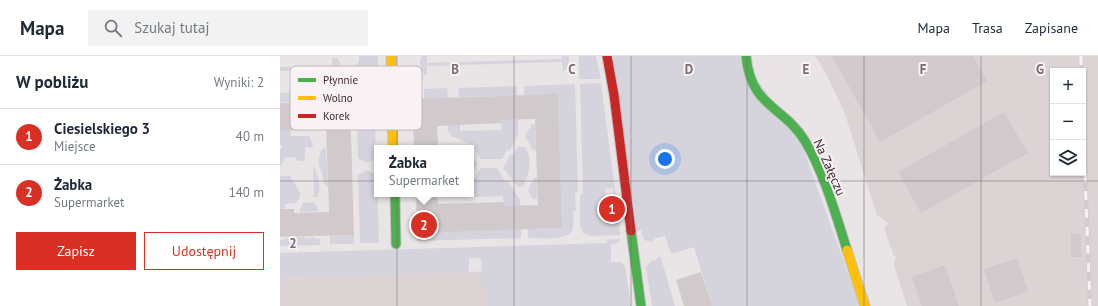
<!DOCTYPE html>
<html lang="pl">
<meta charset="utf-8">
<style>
:root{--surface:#fff;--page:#f2f2f3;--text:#1f2937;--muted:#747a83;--line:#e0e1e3;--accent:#d93025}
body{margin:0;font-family:"PT Sans",sans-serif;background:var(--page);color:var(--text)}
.controls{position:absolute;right:12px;top:12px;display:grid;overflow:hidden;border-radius:0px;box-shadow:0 1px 3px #0004}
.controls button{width:36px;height:36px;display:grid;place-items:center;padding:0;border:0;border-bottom:1px solid var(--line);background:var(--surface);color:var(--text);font:20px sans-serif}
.you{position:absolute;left:385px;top:103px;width:14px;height:14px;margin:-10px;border:3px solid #fff;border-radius:50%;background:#1a73e8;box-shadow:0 0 0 6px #1a73e833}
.badge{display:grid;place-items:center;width:26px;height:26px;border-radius:50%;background:var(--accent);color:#fff;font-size:13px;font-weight:700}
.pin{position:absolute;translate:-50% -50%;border:2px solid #fff;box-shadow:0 1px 4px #0006}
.popup{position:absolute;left:94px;top:89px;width:100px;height:52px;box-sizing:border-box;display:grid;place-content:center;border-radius:0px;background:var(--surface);filter:drop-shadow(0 1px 3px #0005);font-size:13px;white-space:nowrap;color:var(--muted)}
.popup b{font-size:15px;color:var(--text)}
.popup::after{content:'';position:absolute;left:50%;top:100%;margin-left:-8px;border:8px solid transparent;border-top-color:var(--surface)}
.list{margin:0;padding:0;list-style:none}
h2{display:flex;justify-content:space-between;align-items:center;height:52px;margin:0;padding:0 16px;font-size:17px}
h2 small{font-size:13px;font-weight:400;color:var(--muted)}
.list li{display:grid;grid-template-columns:26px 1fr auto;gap:12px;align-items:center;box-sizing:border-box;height:56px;padding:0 16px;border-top:1px solid var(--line)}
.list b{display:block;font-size:15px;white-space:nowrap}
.list p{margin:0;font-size:13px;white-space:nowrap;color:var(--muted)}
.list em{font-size:13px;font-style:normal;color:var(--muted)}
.actions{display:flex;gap:8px;padding:12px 16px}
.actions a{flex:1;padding:9px 0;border:1px solid var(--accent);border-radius:0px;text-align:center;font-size:14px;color:var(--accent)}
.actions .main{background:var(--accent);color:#fff}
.icon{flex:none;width:22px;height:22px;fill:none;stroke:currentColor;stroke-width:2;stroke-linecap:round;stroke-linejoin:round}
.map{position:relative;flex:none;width:818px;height:250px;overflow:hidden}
header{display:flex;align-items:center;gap:24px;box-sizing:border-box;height:56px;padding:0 20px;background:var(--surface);border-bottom:1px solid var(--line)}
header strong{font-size:19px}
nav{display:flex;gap:22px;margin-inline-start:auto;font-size:14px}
.search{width:280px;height:36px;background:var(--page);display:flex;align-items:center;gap:10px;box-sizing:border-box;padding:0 14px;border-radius:0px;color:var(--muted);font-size:15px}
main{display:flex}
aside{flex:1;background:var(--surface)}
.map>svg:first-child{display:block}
.built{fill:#dcd3d5;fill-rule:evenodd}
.green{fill:#d5d4dc}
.building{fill:#d0cacc}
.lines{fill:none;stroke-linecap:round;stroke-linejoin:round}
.fast-casing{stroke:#c5c0c1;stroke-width:11}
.slow-casing{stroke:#c5c0c1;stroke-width:11}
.jam-casing{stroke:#c5c0c1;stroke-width:11}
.fast{stroke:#4caf50;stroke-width:9}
.slow{stroke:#ffc107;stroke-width:9}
.jam{stroke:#c62828;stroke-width:9}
.rail-casing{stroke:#d1cdce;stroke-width:4.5}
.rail{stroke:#f8f2f4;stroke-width:3;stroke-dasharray:9;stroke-linecap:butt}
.grid{fill:none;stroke:#7c6c70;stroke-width:1;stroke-opacity:0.55}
.labels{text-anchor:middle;stroke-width:4;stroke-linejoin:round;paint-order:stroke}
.street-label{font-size:13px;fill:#422b30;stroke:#f8f2f4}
.key{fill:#f8f2f4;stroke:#c1b6b9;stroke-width:1}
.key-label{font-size:11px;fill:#422b30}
.grid-label{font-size:13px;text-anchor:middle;font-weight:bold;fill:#7c6c70;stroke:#f8f2f4;stroke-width:4;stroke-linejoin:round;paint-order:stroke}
</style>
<header>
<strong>Mapa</strong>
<div class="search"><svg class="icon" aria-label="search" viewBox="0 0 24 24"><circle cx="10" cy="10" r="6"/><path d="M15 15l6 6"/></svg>Szukaj tutaj</div>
<nav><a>Mapa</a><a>Trasa</a><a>Zapisane</a></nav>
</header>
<main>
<aside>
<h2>W pobliżu<small>Wyniki: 2</small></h2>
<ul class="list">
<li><span class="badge">1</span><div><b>Ciesielskiego 3</b><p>Miejsce</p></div><em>40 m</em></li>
<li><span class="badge">2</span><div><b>Żabka</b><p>Supermarket</p></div><em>140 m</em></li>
</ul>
<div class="actions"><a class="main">Zapisz</a><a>Udostępnij</a></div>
</aside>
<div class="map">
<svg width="818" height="250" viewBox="0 0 818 250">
<rect width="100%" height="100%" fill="#e9e4e6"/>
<!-- built -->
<g class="built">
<path d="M 535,0 L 818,0 L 818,250 L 627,250 L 614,209 L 616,201 L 613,198 L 604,172 L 608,167 L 597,159 L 565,58 L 548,21 ZM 773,15 L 803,15 L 803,117 L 773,117 Z"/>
<polygon points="219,215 344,250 0,250 0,222"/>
</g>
<!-- green -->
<g class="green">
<polygon points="79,0 98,0 98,11 94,13 94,19 85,25 75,20 75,9 79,6"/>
<polygon points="142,0 147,0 147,7 282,3 282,0 289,0 288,13 283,15 282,6 147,10 147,19 145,19 141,14 140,5"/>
<polygon points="299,0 316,0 321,23 299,23"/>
<polygon points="333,0 461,0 521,87 580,250 432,250 414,191 391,198 385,180 376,182 372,186 364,184 361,174 357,175"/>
<polygon points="52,1 58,3 60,7 60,17 55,22 52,22 52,13 0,15 0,11 52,10"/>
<polygon points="321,27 336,142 334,143 333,132 325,133 329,162 336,161 334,146 337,145 340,179 310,180 303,177 300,168 300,139 303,137 300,28"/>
<path d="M 295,28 L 298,134 L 295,137 L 296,155 L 293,155 C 293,161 295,169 292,175 C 287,185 259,182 248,182 L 248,173 L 282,172 L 278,39 L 244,39 L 244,30 Z"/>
<polygon points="237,30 237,40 178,41 179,32"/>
<polygon points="85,31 94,36 96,102 87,107 78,102 76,36"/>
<polygon points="167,32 168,42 144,43 144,33"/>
<polygon points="47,35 69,35 70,44 46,45"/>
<polygon points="30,36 30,45 0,46 0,37"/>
<path d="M 238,63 L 238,79 L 230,94 L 227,94 L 222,103 L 201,103 L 190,87 C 183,87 179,81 172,81 L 168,75 L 168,69 L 180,69 L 180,75 L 221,74 L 221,64 Z"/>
<polygon points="252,68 255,68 256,94 253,94 245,80"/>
<polygon points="0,75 11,75 11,80 29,80 32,86 33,91 25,91 25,105 18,105 15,101 5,102 0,111 0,93 2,93 2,89 0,89"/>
<path d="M 238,91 L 245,91 C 253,102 249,119 243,131 L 238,131 L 223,112 L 230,99 L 233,99 Z"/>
<path d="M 46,92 L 48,131 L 44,128 C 43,111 34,109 42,93 Z"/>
<polygon points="191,98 197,108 191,117"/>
<path d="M 33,110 C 38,118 42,132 37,141 L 29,141 L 34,140 Z"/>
<polygon points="201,112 217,112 225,125 228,125 240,144 240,150 224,150 223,140 171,142 168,138 191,138 191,122 195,122"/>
<polygon points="87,114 97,119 99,187 80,187 78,119"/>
<polygon points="0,120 10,120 21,138 16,147 5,148 5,152 0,153"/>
<polygon points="254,122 257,122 257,143 253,143 248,134"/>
<polygon points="34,146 39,155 19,156 23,147"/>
<polygon points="241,173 241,182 137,185 137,179 147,179 148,176"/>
<polygon points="74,179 74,188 50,188 50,180"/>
<polygon points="25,181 25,183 34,181 35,183 40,183 40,189 0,190 0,184 4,184 4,182"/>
<polygon points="341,183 338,187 331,188 331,206 341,206 345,210 351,250 204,250 201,202 189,202 189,216 0,222 0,197 327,187 327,184"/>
<polygon points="380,201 381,202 395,250 372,250 366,211 371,205 376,204 377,202"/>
</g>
<!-- building -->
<g class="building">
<polygon points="552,0 693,0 707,25 600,86"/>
<polygon points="278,38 282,172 137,177 136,138 157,138 158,148 224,146 224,150 258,149 255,63 221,64 221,67 157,70 158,92 134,92 132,43"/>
<polygon points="70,45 74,179 0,181 0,153 14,153 14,157 49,156 46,69 21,70 21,74 0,75 0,47"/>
<polygon points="724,56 748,97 641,157 618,116"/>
<rect x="791" y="178" width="10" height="23"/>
<polygon points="737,202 748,235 715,247 704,213"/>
<polygon points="665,209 679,250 642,250 632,221"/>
<polygon points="421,216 432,250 404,250 396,224"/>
</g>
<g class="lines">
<defs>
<g id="fast">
<path d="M 466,0 C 471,52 503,49 525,85 C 544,117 556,159 567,194"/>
<polyline points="115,138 116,188"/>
<polyline points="351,175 361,250"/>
</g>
<g id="slow">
<polyline points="111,0 113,92"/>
<polyline points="567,194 585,250"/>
</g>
<polyline id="jam" points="327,0 334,39 351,175"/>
</defs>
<!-- fast casing -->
<use href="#fast" class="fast-casing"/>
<!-- slow casing -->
<use href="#slow" class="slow-casing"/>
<!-- jam casing -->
<use href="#jam" class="jam-casing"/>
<!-- fast -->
<use href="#fast" class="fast"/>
<!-- slow -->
<use href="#slow" class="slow"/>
<!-- jam -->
<use href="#jam" class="jam"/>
<defs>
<g id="rail">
<polyline points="801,0 801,15"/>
<polyline points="803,63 810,250"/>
</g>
</defs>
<!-- rail casing -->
<use href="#rail" class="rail-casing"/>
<!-- rail -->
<use href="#rail" class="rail"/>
</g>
<!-- grid -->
<path class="grid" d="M 117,0 L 117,250M 234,0 L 234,250M 351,0 L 351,250M 467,0 L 467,250M 584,0 L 584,250M 701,0 L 701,250M 0,125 L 818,125"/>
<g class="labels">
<!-- street labels -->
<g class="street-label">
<text transform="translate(550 111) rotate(66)" y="5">Na Załęczu</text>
</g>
</g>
<!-- legend -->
<rect x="10" y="10" width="132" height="64" rx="6" class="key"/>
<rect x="18" y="22" width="18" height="4" fill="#4caf50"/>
<rect x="18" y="40" width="18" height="4" fill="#ffc107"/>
<rect x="18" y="58" width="18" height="4" fill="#c62828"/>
<g class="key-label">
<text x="43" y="28">Płynnie</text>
<text x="43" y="46">Wolno</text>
<text x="43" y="64">Korek</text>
</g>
<g class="grid-label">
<text x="175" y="18">B</text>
<text x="292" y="18">C</text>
<text x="409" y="18">D</text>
<text x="526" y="18">E</text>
<text x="643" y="18">F</text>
<text x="760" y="18">G</text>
<text x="13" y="192">2</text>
</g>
</svg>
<div class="controls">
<button>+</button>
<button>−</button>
<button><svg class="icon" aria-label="layers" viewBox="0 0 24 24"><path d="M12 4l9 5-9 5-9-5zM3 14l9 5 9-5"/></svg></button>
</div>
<div class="you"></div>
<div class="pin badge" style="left:332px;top:153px">1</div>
<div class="pin badge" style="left:144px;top:169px">2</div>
<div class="popup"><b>Żabka</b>Supermarket</div>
</div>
</main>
